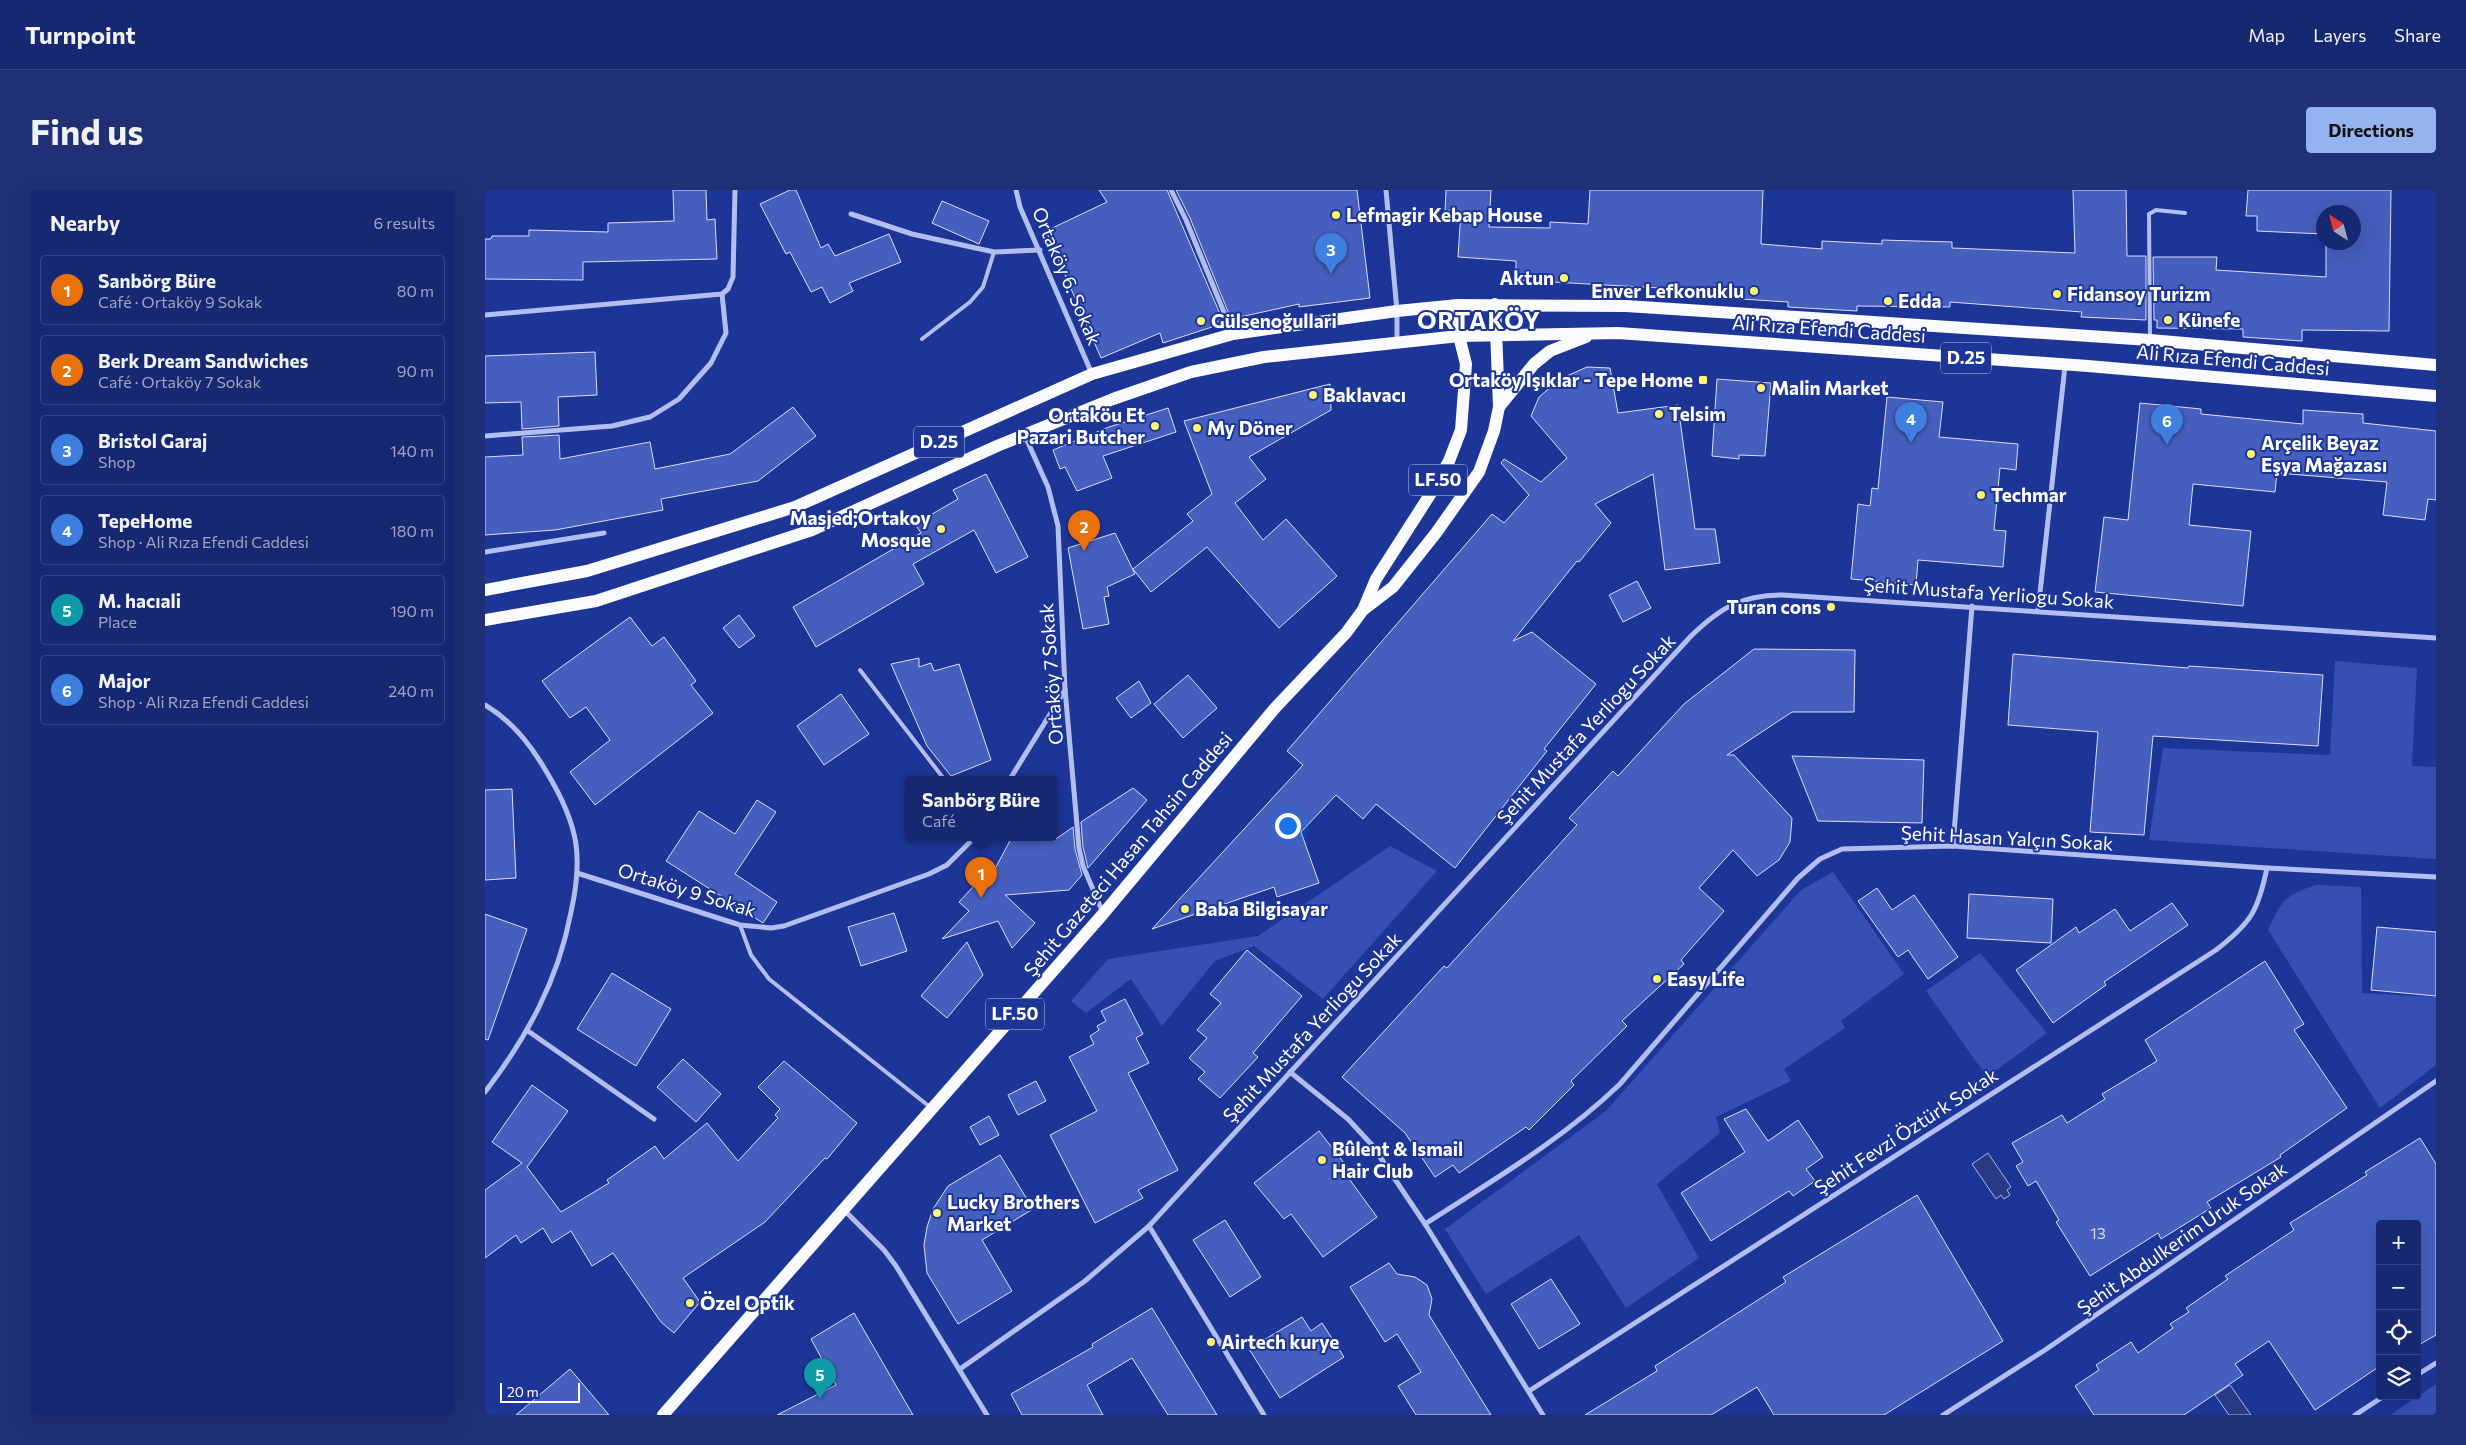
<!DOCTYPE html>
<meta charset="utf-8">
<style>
:root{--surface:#162871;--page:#1f3076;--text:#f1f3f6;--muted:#9ea6c3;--line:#354484;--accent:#95b2f1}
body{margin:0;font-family:Commissioner,sans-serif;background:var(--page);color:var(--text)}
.controls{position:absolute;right:15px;bottom:15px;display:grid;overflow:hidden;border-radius:5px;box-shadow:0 5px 20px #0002}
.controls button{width:45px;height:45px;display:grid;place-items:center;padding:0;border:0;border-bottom:1px solid var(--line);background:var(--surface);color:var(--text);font:25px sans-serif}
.compass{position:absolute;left:1831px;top:15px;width:45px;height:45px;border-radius:50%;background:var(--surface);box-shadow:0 5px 20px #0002;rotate:324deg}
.scale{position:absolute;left:15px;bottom:12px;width:80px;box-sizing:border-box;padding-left:5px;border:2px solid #fff;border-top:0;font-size:14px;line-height:18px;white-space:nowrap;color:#fff;-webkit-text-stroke:4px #1d3597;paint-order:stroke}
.you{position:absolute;left:802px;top:635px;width:18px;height:18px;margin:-12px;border:4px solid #fff;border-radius:50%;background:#1a73e8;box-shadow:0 0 0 8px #1a73e833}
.badge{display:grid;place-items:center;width:32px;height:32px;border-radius:50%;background:var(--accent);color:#fff;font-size:16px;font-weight:700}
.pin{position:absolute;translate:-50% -41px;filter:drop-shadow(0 1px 2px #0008)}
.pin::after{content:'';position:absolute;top:26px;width:18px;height:15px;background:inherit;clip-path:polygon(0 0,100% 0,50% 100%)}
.popup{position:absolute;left:420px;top:586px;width:152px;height:65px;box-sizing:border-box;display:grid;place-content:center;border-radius:5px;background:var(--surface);filter:drop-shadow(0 1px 4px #0005);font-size:16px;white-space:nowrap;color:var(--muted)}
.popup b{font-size:19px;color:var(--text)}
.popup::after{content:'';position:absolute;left:50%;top:100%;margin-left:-10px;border:10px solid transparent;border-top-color:var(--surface)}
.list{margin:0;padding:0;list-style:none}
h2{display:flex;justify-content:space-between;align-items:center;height:65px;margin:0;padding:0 20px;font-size:21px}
h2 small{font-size:16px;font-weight:400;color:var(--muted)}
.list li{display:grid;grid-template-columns:32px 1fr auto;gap:15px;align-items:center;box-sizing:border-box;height:70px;margin:0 10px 10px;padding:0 10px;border:1px solid var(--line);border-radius:5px}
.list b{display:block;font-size:19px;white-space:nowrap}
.list p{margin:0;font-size:16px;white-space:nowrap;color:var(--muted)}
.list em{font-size:16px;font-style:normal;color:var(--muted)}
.icon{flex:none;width:28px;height:28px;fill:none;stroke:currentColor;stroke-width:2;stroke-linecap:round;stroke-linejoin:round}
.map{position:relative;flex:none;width:1951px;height:1225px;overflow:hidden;border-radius:5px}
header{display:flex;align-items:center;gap:30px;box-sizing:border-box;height:70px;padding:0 25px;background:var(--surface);border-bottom:1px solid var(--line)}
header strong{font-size:24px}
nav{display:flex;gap:28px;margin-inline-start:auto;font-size:18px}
.intro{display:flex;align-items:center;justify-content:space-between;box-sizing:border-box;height:120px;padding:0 30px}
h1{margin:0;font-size:35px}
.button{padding:12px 22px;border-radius:5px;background:var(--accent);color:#111;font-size:18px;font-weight:700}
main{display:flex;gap:30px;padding:0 30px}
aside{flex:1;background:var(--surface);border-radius:5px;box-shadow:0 5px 20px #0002}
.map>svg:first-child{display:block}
.green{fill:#354fb5}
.water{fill:#283a84;stroke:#a5b6f1}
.building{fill:#465ebd;stroke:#d8dffb}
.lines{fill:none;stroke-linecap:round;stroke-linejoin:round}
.lane{stroke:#b2beef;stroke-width:4}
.street{stroke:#b2beef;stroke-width:5}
.primary{stroke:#fafbff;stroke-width:12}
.poi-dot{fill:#fef871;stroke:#1d3597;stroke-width:2}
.labels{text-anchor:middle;stroke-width:4;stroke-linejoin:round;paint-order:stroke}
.number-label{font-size:16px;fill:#d1d7ee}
.shield{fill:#1d3597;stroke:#bbc2e0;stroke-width:1}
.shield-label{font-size:18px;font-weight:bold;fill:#fff}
.poi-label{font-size:19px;font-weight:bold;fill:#fff;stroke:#1d3597;text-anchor:start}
.street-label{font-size:19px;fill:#fff;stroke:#1d3597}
.district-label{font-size:24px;font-weight:bold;letter-spacing:1px;fill:#fff;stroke:#1d3597}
</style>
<header>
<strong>Turnpoint</strong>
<nav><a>Map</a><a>Layers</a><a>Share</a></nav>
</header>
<div class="intro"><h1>Find us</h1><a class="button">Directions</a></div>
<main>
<aside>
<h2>Nearby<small>6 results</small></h2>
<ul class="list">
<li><span class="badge" style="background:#e8710a">1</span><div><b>Sanbörg Büre</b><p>Café · Ortaköy 9 Sokak</p></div><em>80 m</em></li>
<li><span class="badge" style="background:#e8710a">2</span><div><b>Berk Dream Sandwiches</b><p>Café · Ortaköy 7 Sokak</p></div><em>90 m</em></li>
<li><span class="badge" style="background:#3f7fe0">3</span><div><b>Bristol Garaj</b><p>Shop</p></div><em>140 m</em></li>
<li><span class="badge" style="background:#3f7fe0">4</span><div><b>TepeHome</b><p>Shop · Ali Rıza Efendi Caddesi</p></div><em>180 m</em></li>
<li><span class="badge" style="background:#0f9aa8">5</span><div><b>M. hacıali</b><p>Place</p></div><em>190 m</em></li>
<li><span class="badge" style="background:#3f7fe0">6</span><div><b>Major</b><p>Shop · Ali Rıza Efendi Caddesi</p></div><em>240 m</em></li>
</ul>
</aside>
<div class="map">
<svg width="1951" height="1225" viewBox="0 0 1951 1225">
<rect width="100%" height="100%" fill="#1d3597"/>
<!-- green -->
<g class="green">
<polygon points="1850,471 1932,478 1927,576 1951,577 1951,669 1664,650 1678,558 1845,565"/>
<polygon points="905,656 952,681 838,809 769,756 730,771 677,836 646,789 601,823 586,811 623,769 773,746"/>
<polygon points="1348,682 1419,784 1356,831 1360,838 1299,879 1306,891 1231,927 1235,943 1172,994 1214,1068 1141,1118 1094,1045 1001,1104 960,1039 1121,921 1316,700"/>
<path d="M 1831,695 L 1876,697 L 1877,803 L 1951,807 L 1951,875 L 1895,918 L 1783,740 C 1797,711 1799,705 1831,695 Z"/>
<polygon points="1495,763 1562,843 1502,887 1441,801"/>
<polygon points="1951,1194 1951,1225 1905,1225"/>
</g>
<!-- water -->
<g class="water">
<polygon points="1503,963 1526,997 1522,1000 1525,1005 1519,1009 1516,1005 1511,1009 1487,974"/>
<polygon points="1745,1195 1766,1225 1744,1225 1730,1205"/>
</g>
<!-- building -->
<g class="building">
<polygon points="188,0 221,0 222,30 230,29 232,69 98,72 98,90 0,89 0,49 6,49 7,46 44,46 44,40 123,42 123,33 189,31"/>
<polygon points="305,0 311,0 336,58 343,54 350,66 404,44 416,72 364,93 368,101 345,113 337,97 326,102 305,62 301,64 275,14"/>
<polygon points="614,0 682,0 738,131 726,133 727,137 678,153 675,143 616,168 561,41 622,12"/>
<polygon points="691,0 872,0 885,108 814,117 814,114 746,129 705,28"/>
<polygon points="961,0 1006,0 1004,37 1065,38 1065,32 1103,34 1105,0 1278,0 1276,54 1337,59 1337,51 1397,54 1397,50 1467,52 1467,58 1590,63 1588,0 1641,0 1642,66 1661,66 1661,130 1596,127 1597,122 1465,112 1465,117 1372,116 1372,121 1303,117 1303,112 1210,106 1211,100 1031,90 1031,71 973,67 976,21 960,21"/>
<polygon points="1763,0 1906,0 1904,141 1817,140 1817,151 1758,147 1758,139 1672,138 1672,130 1669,130 1668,67 1732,67 1731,80 1841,87 1841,52 1868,52 1868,22 1838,22 1838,44 1772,41 1772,26 1761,26"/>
<polygon points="457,11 504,31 494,54 447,33"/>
<polygon points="110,162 112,205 73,207 74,236 37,239 36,212 0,213 0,166"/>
<polygon points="1102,177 1125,178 1133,223 1193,215 1210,339 1230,339 1235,373 1180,380 1168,284 1110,314 1126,333 1094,372 1092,371 1028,451 1047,442 1111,494 1059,559 1062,561 970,678 891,614 878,629 851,605 816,642 834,693 792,707 789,697 667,739 818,575 802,561 1007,324 1019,333 1044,305 1016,273 1019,269 1056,292 1082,268 1046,226 1054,207 1075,189"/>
<polygon points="1232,189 1286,193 1280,266 1254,265 1254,269 1227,266"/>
<polygon points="845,194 846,220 764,267 781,289 750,313 778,350 801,329 852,386 794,438 722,357 666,402 648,379 708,331 702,324 727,304 699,231"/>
<polygon points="1402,207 1458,212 1454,247 1533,254 1531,280 1515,278 1509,340 1521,341 1518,377 1433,370 1431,395 1366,389 1373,314 1385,316 1387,298 1393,299"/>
<polygon points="1655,213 1716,219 1716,224 1818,234 1818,220 1878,224 1878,233 1951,241 1951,310 1943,309 1940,330 1898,325 1902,292 1792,283 1790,302 1708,294 1704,335 1766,341 1758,416 1610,402 1619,327 1643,330"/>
<polygon points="308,217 331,246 273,291 176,309 178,320 70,340 0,345 0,267 38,265 37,247 74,245 75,269 165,252 170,279 245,264"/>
<polygon points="683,218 691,242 618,266 627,288 592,301 580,277 575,279 568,260 624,237"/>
<polygon points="501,284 543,367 511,383 489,340 428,374 439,394 331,457 308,417 436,343 430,334 473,309 468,300"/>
<polygon points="630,343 650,384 622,397 624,406 619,407 624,434 598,439 583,358"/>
<polygon points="1152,391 1166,418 1138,432 1124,405"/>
<polygon points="254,425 270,446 254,458 238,438"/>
<polygon points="145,427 167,456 179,447 211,491 206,495 228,523 110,615 85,582 125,550 101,517 85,528 57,491"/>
<polygon points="1269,459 1370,460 1369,522 1307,522 1242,565 1249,565 1307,628 1305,652 1294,670 1272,686 1248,660 1214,698 1239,721 1196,770 1199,774 1137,831 1142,836 1086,891 1089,895 1044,940 1041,937 974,983 968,975 950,987 920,943 857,887 959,776 962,778 1092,635 1084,628 1128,581 1133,586 1199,514"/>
<polygon points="1528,464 1703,478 1704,476 1838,485 1833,556 1668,546 1659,645 1605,642 1613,542 1523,535"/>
<polygon points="434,468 434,477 446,473 449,481 474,474 506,570 466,586 442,556 406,474"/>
<polygon points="703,485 732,518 698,548 669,514"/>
<polygon points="654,491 666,513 646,528 631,508"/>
<polygon points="356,504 384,544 339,575 312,536"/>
<polygon points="1307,566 1439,570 1437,633 1333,631"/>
<polygon points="648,598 662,610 603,678 598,657 596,632"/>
<polygon points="27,599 31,688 0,690 0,600"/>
<polygon points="272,610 291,622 250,684 292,712 278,733 181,671 214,621 250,644"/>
<polygon points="588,637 590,659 597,685 584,700 520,705 550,733 527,758 513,731 457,749 484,721 474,712 499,685 504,690 527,647 571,647 571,649"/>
<polygon points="1392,698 1407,720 1429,705 1473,767 1443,789 1423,760 1413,767 1373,711"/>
<polygon points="1484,704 1568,709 1566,753 1482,748"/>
<polygon points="1687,713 1703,735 1619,792 1621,795 1568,833 1531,780 1591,737 1594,743 1630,719 1645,741"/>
<polygon points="409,723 422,761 376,776 363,737"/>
<polygon points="0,724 42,739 3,850 0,849"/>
<polygon points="1892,737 1951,742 1951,806 1886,800"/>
<polygon points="482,752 498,785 462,828 436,806"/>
<polygon points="762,760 817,806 768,863 773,867 735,908 713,889 720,882 704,868 722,848 712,840 736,813 725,804"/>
<polygon points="1780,771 1819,834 1809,840 1862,918 1795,965 1796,967 1722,1012 1726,1018 1676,1049 1673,1043 1605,1086 1571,1032 1574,1030 1551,991 1543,996 1531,976 1538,972 1527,953 1577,925 1582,933 1620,909 1617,904 1672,871 1660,850"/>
<polygon points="127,783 186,819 151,876 92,839"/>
<polygon points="640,809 658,844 651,848 664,873 643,883 693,980 653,1000 658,1008 610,1033 565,945 612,921 584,867 609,854 605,846 614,840 612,836 621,831 616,821"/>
<polygon points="198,869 236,904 211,932 172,897"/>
<polygon points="299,871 372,933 342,969 340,968 280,1032 198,1088 215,1112 189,1143 176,1132 128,1063 107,1076 86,1041 67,1053 58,1038 36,1053 31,1045 0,1068 0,1000 37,973 7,952 47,895 83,921 42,977 76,1022 124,993 122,990 170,956 179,969 222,933 253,971 293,928 290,925 295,919 273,897"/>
<polygon points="551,891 561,911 533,925 523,905"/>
<polygon points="1261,919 1283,951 1313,930 1338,967 1321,979 1330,991 1308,1006 1304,1001 1226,1051 1196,1003 1260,962 1239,929"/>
<polygon points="504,926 514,945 495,955 485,937"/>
<polygon points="834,941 863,978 859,982 892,1027 838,1067 806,1024 799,1029 769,993"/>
<polygon points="1935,948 1951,974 1951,1145 1932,1156 1932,1034 1895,1034 1895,1176 1830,1220 1784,1151 1750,1174 1758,1185 1699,1225 1609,1225 1590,1196 1614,1180 1611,1175 1646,1152 1653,1163 1688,1138 1685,1134 1704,1122 1701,1118 1743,1089 1740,1086 1809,1040 1805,1033 1882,985 1880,982"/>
<polygon points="515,965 548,1019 497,1050 527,1101 473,1134 442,1083 439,1055 442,1037 448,1019 463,996"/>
<polygon points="1432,1005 1518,1151 1399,1225 1289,1225 1272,1197 1226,1225 1100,1225 1172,1181 1170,1176 1301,1092 1298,1087"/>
<polygon points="740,1030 776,1087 745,1107 708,1050"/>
<polygon points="904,1073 912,1084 930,1087 942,1095 947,1109 944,1125 1006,1225 931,1225 913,1196 936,1182 912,1144 900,1152 865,1097"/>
<polygon points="1066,1089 1095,1134 1054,1159 1026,1114"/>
<polygon points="667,1118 732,1225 683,1225 647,1168 602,1195 618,1225 537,1225 526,1204 608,1157 607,1154"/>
<polygon points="369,1123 428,1225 292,1225 351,1195 326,1149"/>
<polygon points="817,1127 826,1141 837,1133 859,1167 795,1208 764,1159"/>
<polygon points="85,1179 124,1225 31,1225"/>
</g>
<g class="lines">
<!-- lane -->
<g class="lane">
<polyline points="1665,148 1664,24 1671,20 1700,23"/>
<polyline points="437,149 485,112 498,97 509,62"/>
<polyline points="375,480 459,589"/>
<polyline points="255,735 266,765 284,789 445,917"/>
</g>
<!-- street -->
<g class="street">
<polyline points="531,0 535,17 607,184"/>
<polyline points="686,0 701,30 748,144"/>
<polyline points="901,0 912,121 912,151"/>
<polyline points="366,24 427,44 509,62 555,60"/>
<polyline points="0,125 237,104 243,99 248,87 250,0"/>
<polyline points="0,246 127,236 165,227 194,209 226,173 241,143 237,104"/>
<polyline points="540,246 563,297 573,336 580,499 594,658 598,676 618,723"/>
<polyline points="0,362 119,343"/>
<polyline points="1553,421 1580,176"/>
<path d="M 0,515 C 27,531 45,554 61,581 C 75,604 87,628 91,654 C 94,677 91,700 86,722 C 73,791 42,847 0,902"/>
<polyline points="525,589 580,500"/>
<polyline points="1468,656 1487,416"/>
<polyline points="92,683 255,735 286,738 299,736 444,684 462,675 490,647"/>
<polyline points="43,841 169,929"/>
<polyline points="805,882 863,929 887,955 940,1034 1058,1225"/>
<polyline points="359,1020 399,1060 411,1076 502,1225"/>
<path d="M 940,1034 C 1008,990 1077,950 1135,894 L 1313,688 L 1335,669 L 1357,659 L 1468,656 L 1782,678 L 1951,687"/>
<polyline points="664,1036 779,1225"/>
<path d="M 475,1179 L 600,1091 L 664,1036 L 1206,446 C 1235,418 1256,405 1298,405 L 1951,448"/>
<polyline points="1932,1185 1951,1173"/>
<path d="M 1044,1201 L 1731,760 C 1766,733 1773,721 1782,678"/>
<polyline points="1458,1225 1560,1160 1951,891"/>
<polyline points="1870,1225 1899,1206"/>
</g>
<!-- primary -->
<g class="primary">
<polyline points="1014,217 1049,174 1065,161 1101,147"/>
<polyline points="0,400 102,381 310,317 607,184 748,144 912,121 973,115 1141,116 1665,150 1951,175"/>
<polyline points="878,420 891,389 946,303 964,271 976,240 981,174 974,146 973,115"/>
<polyline points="0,430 111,411 327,340 512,256 628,209 706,182 779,167 974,146 1133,143 1603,176 1951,206"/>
<polyline points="178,1225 618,724 790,518 861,443 878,420 908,397 951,343 994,282 1009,241 1014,217 1010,114"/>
</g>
</g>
<!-- markers -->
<g class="poi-dot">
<circle cx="851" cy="25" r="5"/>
<circle cx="1079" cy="88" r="5"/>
<circle cx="1269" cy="101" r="5"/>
<circle cx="1572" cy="104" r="5"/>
<circle cx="1403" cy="111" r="5"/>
<circle cx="1683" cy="130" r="5"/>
<circle cx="716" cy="131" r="5"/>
<rect x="1213" y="185" width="10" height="10" rx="2.5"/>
<circle cx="1276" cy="198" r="5"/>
<circle cx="828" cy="205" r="5"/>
<circle cx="1174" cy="224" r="5"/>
<circle cx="670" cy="236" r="5"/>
<circle cx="712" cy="238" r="5"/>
<circle cx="1766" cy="264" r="5"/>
<circle cx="1496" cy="305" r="5"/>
<circle cx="456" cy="339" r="5"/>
<circle cx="1346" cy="417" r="5"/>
<circle cx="700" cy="719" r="5"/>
<circle cx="1172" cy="789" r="5"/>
<circle cx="837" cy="970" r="5"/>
<circle cx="452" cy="1023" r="5"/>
<circle cx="205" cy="1113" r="5"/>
<circle cx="726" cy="1152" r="5"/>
</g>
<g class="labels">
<!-- number labels -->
<g class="number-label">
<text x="1613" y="1049">13</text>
</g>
<!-- shield labels -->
<g class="shield">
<rect x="1456" y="152.5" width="50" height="31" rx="4"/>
<rect x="429" y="236.5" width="50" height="31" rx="4"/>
<rect x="924" y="274.5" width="58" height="31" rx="4"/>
<rect x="501" y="808.5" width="58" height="31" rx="4"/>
</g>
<g class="shield-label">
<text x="1481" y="174">D.25</text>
<text x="454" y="258">D.25</text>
<text x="953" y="296">LF.50</text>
<text x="530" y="830">LF.50</text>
</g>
<!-- poi labels -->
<g class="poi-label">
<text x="861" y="32">Lefmagir Kebap House</text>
<text x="1069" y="95" text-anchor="end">Aktun</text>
<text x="1259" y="108" text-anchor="end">Enver Lefkonuklu</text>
<text x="1582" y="111">Fidansoy Turizm</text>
<text x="1413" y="118">Edda</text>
<text x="1693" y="137">Künefe</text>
<text x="726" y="138">Gülsenoğullari</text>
<text x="1208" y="197" text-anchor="end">Ortaköy Işıklar - Tepe Home</text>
<text x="1286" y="205">Malin Market</text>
<text x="838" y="212">Baklavacı</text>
<text x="1184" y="231">Telsim</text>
<text x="660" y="232" text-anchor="end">Ortaköu Et<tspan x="660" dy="22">Pazari Butcher</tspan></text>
<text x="722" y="245">My Döner</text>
<text x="1776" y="260">Arçelik Beyaz<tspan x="1776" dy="22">Eşya Mağazası</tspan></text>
<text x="1506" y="312">Techmar</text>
<text x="446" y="335" text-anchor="end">Masjed;Ortakoy<tspan x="446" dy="22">Mosque</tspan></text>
<text x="1336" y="424" text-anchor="end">Turan cons</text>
<text x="710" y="726">Baba Bilgisayar</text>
<text x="1182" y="796">Easy Life</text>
<text x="847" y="966">Bûlent &amp; Ismail<tspan x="847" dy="22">Hair Club</tspan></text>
<text x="462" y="1019">Lucky Brothers<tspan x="462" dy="22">Market</tspan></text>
<text x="215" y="1120">Özel Optik</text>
<text x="736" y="1159">Airtech kurye</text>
</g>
<!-- street labels -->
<g class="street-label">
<text transform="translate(582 86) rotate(67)" y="7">Ortaköy 6. Sokak</text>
<text transform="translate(1344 139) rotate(4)" y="7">Ali Rıza Efendi Caddesi</text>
<text transform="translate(1748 170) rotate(5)" y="7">Ali Rıza Efendi Caddesi</text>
<text transform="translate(1504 403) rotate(4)" y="7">Şehit Mustafa Yerliogu Sokak</text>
<text transform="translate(566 484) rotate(-94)" y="7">Ortaköy 7 Sokak</text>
<text transform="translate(1101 539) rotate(-47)" y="7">Şehit Mustafa Yerliogu Sokak</text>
<text transform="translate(1522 648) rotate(3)" y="7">Şehit Hasan Yalçın Sokak</text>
<text transform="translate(643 664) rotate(-50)" y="7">Şehit Gazeteci Hasan Tahsin Caddesi</text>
<text transform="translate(202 700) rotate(17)" y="7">Ortaköy 9 Sokak</text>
<text transform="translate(827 837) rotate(-47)" y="7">Şehit Mustafa Yerliogu Sokak</text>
<text transform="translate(1421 941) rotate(-33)" y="7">Şehit Fevzi Öztürk Sokak</text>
<text transform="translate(1697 1048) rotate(-35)" y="7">Şehit Abdulkerim Uruk Sokak</text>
</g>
<!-- district labels -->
<g class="district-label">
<text x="994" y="139">ORTAKÖY</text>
</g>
</g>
</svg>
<div class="controls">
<button>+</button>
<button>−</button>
<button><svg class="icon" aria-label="locate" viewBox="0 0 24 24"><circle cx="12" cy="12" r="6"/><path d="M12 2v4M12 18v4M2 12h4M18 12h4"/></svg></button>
<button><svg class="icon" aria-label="layers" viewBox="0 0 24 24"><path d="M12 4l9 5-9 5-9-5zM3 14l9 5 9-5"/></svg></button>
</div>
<svg class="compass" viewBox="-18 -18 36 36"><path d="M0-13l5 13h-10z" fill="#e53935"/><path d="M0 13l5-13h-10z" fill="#9ea6c3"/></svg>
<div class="scale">20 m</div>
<div class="you"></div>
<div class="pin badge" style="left:496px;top:708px;background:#e8710a">1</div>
<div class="popup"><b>Sanbörg Büre</b>Café</div>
<div class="pin badge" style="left:599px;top:361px;background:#e8710a">2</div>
<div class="pin badge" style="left:846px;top:84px;background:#3f7fe0">3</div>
<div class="pin badge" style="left:1426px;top:253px;background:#3f7fe0">4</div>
<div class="pin badge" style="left:335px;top:1209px;background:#0f9aa8">5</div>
<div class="pin badge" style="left:1682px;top:255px;background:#3f7fe0">6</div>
</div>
</main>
